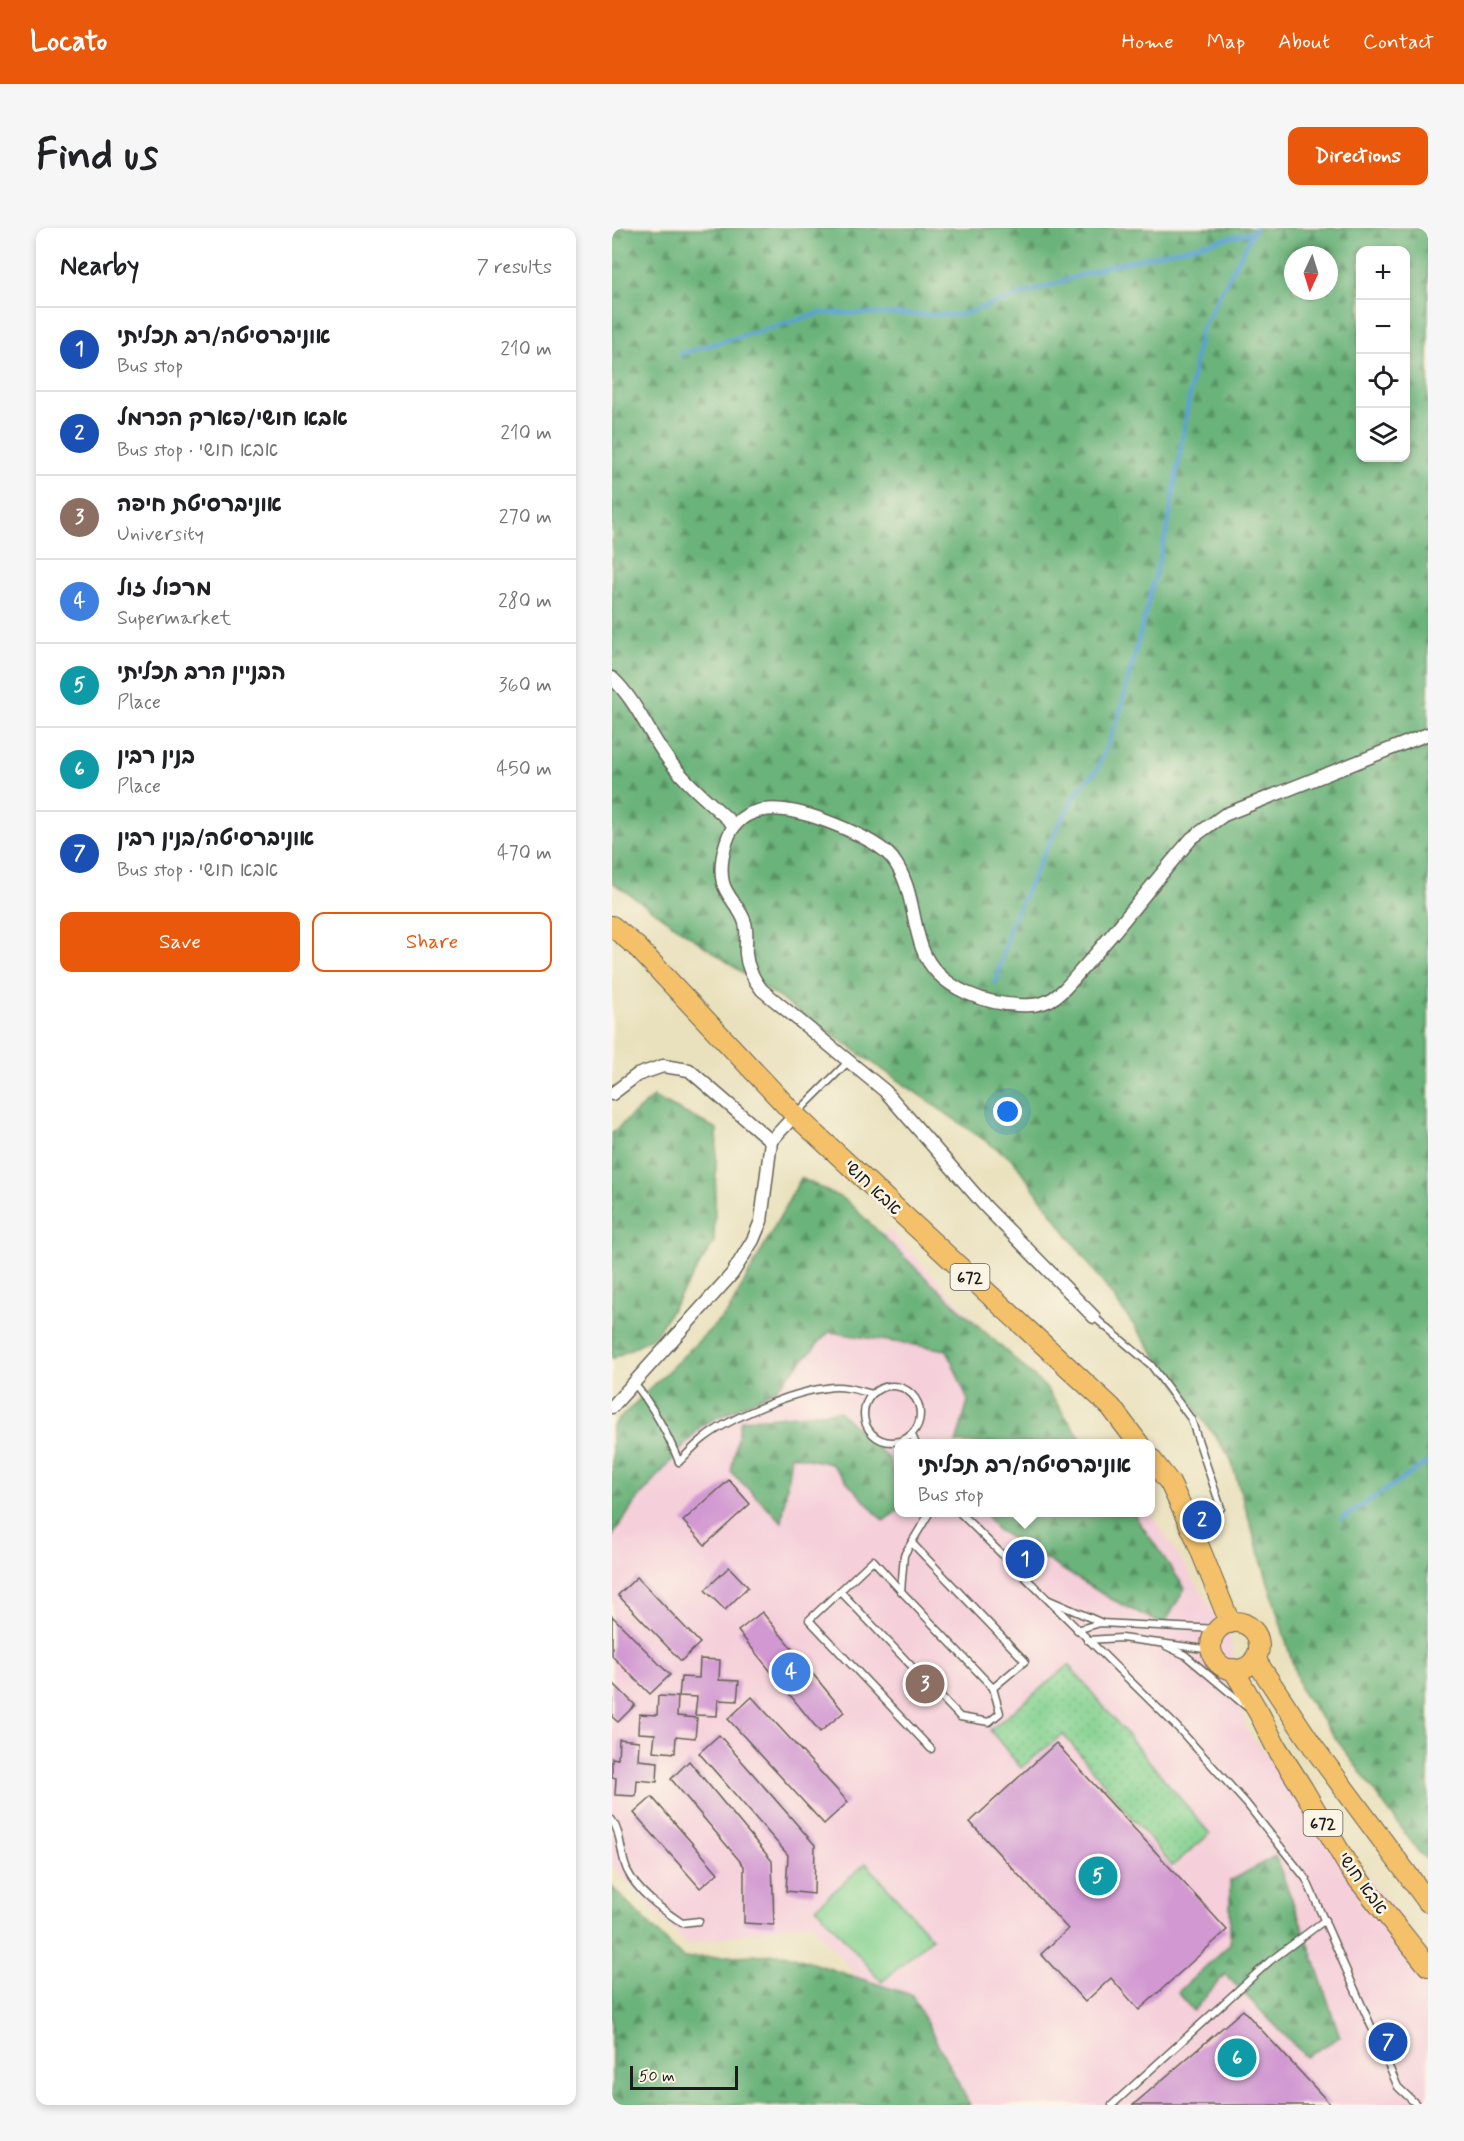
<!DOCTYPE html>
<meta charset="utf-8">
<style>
:root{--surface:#fff;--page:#f6f6f6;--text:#202124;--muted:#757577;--line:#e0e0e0;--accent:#ea580c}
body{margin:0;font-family:Mynerve,"Playpen Sans Hebrew",sans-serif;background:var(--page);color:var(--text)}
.controls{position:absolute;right:18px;top:18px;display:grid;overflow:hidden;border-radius:12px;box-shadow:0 3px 9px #0003}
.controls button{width:54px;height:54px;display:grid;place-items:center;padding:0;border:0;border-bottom:2px solid var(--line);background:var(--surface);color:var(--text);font:30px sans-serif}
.compass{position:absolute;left:672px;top:18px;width:54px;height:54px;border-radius:50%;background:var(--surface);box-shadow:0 3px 9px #0003;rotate:184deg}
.scale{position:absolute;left:18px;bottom:15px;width:108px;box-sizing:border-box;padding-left:6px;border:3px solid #1c1c1c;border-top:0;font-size:16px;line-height:21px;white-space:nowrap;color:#1c1c1c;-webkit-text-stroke:4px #fcf5e5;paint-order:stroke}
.you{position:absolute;left:396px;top:884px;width:21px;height:21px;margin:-15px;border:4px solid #fff;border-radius:50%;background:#1a73e8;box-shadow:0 0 0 9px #1a73e833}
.badge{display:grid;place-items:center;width:39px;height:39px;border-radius:50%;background:var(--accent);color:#fff;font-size:20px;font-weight:700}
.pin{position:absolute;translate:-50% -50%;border:3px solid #fff;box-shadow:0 2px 6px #0006}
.popup{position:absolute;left:282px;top:1211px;width:261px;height:78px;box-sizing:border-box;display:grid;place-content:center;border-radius:12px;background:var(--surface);filter:drop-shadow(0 2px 4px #0005);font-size:20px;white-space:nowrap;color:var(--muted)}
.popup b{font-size:22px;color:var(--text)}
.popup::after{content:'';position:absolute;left:50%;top:100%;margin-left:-12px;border:12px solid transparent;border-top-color:var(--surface)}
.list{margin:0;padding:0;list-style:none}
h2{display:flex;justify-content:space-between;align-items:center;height:78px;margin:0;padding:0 24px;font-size:26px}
h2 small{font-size:20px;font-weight:400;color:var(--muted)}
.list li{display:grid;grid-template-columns:39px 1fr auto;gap:18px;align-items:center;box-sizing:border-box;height:84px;padding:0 24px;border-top:2px solid var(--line)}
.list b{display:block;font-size:22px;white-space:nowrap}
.list p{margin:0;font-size:20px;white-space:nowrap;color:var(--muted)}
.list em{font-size:20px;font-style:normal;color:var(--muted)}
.actions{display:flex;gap:12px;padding:18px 24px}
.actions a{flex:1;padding:14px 0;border:2px solid var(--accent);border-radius:12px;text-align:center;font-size:21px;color:var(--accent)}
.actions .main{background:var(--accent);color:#fff}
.icon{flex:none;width:33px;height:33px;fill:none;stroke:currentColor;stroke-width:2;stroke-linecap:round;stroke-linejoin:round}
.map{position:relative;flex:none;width:816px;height:1877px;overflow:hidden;border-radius:12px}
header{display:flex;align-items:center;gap:36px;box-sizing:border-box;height:84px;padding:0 30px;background:var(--accent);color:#fff}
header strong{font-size:28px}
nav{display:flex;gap:33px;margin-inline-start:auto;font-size:21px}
.intro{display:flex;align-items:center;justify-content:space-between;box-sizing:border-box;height:144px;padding:0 36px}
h1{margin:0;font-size:42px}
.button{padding:15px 27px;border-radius:12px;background:var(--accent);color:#fff;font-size:21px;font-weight:700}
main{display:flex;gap:36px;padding:0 36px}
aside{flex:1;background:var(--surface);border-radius:12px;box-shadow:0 3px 9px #0003}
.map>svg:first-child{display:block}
.built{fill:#f5cfda}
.grass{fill:url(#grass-dots);stroke:#507656;stroke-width:1.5}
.forest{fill:url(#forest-firs);stroke:#43684b;stroke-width:1.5;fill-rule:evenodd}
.garden{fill:#83d190;stroke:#507656;stroke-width:1.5}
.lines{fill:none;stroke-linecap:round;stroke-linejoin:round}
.stream{stroke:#5aa2d1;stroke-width:4.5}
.building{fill:#d198d2}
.service-casing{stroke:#646154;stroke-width:9}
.minor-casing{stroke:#646154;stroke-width:15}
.primary-casing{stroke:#646154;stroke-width:22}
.service{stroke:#fff;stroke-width:6}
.minor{stroke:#fff;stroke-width:12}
.primary{stroke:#f4c16a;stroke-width:20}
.labels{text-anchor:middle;stroke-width:5;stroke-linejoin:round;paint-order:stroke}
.shield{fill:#fcf5e5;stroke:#5f5d58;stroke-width:1.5}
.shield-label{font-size:16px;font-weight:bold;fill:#1c1c1c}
.street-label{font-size:18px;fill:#1c1c1c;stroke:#fcf5e5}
</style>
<header>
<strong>Locato</strong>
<nav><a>Home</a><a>Map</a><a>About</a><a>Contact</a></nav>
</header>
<div class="intro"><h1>Find us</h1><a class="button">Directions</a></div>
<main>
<aside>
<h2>Nearby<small>7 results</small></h2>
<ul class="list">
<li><span class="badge" style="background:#1a4fb4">1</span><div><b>אוניברסיטה/רב תכליתי</b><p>Bus stop</p></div><em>210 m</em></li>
<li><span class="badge" style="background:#1a4fb4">2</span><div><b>אבא חושי/פארק הכרמל</b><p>Bus stop · אבא חושי</p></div><em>210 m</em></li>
<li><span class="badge" style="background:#8d6e63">3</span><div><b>אוניברסיטת חיפה</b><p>University</p></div><em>270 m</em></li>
<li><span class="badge" style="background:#3f7fe0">4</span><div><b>מרכול זול</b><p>Supermarket</p></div><em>280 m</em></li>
<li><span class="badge" style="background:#0f9aa8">5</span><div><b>הבניין הרב תכליתי</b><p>Place</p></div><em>360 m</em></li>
<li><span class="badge" style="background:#0f9aa8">6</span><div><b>בנין רבין</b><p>Place</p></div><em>450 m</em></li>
<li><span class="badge" style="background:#1a4fb4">7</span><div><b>אוניברסיטה/בנין רבין</b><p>Bus stop · אבא חושי</p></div><em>470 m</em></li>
</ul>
<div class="actions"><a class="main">Save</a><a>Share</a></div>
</aside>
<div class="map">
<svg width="816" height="1877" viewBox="0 0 816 1877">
<defs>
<pattern id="grass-dots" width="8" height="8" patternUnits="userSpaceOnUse" patternTransform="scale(1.5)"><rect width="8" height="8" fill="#83d190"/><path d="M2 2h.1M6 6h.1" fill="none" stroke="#71b37c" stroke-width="1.8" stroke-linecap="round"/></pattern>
<pattern id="forest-firs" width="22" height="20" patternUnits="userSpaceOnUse" patternTransform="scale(1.5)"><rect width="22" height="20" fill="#6ab37a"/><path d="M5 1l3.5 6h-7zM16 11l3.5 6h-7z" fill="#569163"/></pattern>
</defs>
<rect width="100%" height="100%" fill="#fcf5e5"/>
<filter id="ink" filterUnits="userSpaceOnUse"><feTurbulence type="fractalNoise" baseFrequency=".0167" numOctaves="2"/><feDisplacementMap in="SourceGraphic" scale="12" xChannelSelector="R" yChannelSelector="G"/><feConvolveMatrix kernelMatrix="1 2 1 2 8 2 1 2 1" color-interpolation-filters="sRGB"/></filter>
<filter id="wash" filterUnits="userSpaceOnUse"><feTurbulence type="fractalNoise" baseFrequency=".008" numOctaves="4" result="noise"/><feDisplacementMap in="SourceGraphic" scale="24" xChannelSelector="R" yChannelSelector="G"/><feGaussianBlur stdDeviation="1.35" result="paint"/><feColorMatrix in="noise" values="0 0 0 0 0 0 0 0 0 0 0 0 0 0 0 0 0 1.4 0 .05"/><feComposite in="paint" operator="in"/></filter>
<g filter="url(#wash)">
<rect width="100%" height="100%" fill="#e9e1bd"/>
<!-- built -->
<polygon class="built" points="277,1001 478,1215 287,1216 287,1284 539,1285 618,1410 634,1502 816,1722 816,1877 351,1877 199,1694 74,1716 0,1638 0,1251"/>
<!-- grass -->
<polygon class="grass" points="457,1437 598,1606 560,1638 451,1506 409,1540 378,1502"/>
<!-- forest -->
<g class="forest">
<path d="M 0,0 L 816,0 L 816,1633 L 806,1623 L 689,1463 L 618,1229 L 401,932 L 0,654 ZM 748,22 L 794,22 L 794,230 L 748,230 ZM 681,27 L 717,27 L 717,63 L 681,63 Z"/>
<polygon points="41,869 105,901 102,1014 43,1108 0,1131 0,905"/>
<polygon points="189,950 234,972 313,1049 433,1159 472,1215 344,1215 356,1173 335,1122 217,1104 162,1163 90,1197 22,1276 0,1309 0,1198 116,1084"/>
<polygon points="227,1183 276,1230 287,1259 287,1282 271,1293 219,1236 179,1227 170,1294 119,1244 129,1192"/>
<polygon points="373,1285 521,1285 573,1360 552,1397 499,1371 384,1301"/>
<polygon points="663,1628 693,1705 728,1809 694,1829 613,1746 581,1783 566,1764 618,1716 618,1653"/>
<polygon points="0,1659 71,1730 172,1726 300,1767 358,1877 0,1877"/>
</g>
<!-- garden -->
<polygon class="garden" points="254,1635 320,1710 270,1754 204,1679"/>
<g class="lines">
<!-- stream -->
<g class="stream">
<polyline points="68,126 209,85 348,87 494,39 641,4"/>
<polyline points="384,755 398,698 433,623 465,564 485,542 506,491 556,298 588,104 643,0"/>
<polyline points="730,1291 816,1234"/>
</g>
</g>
<g id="blocks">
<!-- building -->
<g class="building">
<polygon points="117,1252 138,1276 93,1317 71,1293"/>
<polygon points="117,1339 136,1359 113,1382 93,1362"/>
<polygon points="25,1349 88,1415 69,1433 6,1367"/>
<polygon points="150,1384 232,1484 208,1504 126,1403"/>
<polygon points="0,1388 58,1447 38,1466 0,1428"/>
<polygon points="88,1431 108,1432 107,1452 127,1453 125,1473 106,1472 105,1488 83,1487 85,1469 67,1468 69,1449 87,1450"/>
<polygon points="0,1454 23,1477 6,1494 0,1489"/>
<polygon points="46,1468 66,1469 65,1488 85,1490 83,1510 64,1508 63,1525 41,1523 43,1506 26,1505 27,1486 45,1487"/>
<polygon points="140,1469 236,1574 212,1596 116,1491"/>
<polygon points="107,1507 203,1617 202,1666 174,1663 176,1627 87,1525"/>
<polygon points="7,1511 27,1513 26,1532 46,1534 45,1554 25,1552 24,1568 3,1567 4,1550 0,1549 0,1530 6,1531"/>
<polygon points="444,1515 615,1702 527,1782 499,1750 473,1774 429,1726 456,1701 358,1594"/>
<polygon points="77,1533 160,1633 162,1697 132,1695 132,1638 59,1551"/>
<polygon points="40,1569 106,1645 88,1660 22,1585"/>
<polygon points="631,1782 719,1877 521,1877"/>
</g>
</g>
</g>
<g filter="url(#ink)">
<use href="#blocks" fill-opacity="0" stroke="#646154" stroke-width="1.5"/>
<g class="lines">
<defs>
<g id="service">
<polyline points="186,884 237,833"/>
<polyline points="482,1089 539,1137 579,1191 609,1280 585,1304"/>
<path d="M 22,1155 C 42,1180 55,1204 67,1234 C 75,1226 82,1218 91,1211 C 117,1190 180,1164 214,1160 C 230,1157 246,1162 260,1166"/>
<circle cx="280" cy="1186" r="28"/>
<polyline points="300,1207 304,1216"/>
<polyline points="318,1284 292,1327 289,1363 261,1332 197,1392 319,1521"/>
<polyline points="347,1284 565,1499 634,1575 694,1651 786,1859 805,1877"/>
<polyline points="300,1315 413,1433 381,1460"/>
<polyline points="228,1363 348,1489 377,1494 388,1485 381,1460 289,1363"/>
<polyline points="437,1372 488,1394"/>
<polyline points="465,1402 488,1395 606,1401"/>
<polyline points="475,1412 509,1410 600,1422"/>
<polyline points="554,1418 573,1427 636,1480"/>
<path d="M 0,1592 C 10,1606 8,1626 15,1642 C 26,1665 50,1681 70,1695 L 87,1693"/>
<polyline points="500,1877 658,1733 713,1692"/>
</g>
<g id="minor">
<path d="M 0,450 C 23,471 35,502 53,527 C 72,554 99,575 122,597"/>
<polyline points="0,866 25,847 51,838 77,842 159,913"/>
<path d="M 482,1089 L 374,979 L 273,863 L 150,762 C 142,752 135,741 134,726 C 133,716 136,705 133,695 C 129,680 115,670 111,655 C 108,642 110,628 114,615 C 128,568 179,580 214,593 C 233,600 268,615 280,630 C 301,657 299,689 310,720 C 325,762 378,779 419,777 C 424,777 431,775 436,773 C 451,766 462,750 472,739 C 510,697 543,652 580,610 L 612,587 L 816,506"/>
<polyline points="0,1179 120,1046 141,1012 149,993 159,913 183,887"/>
</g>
<g id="primary">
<polyline points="0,698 25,719 183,887 499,1179 527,1216"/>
<polyline points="539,1231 558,1255 582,1306 618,1395"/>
<circle cx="623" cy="1418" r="24"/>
<polyline points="643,1431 702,1520 816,1674"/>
<polyline points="621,1441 648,1487 663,1517 691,1561 738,1641 816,1738"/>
</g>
</defs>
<!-- service casing -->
<use href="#service" class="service-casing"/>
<!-- minor casing -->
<use href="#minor" class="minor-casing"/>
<!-- primary casing -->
<use href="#primary" class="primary-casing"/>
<!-- service -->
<use href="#service" class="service"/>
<!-- minor -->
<use href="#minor" class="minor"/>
<!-- primary -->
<use href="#primary" class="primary"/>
</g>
</g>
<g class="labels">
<!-- shield labels -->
<g class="shield">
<rect x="338.5" y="1036" width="39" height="26" rx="4.5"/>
<rect x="691.5" y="1582" width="39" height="26" rx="4.5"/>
</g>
<g class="shield-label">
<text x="358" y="1055">672</text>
<text x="711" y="1601">672</text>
</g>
<!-- street labels -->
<g class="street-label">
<text transform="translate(261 959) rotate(43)" y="6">אבא חושי</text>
<text transform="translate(751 1655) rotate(54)" y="6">אבא חושי</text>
</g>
</g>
</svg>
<div class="controls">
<button>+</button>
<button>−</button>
<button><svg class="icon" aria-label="locate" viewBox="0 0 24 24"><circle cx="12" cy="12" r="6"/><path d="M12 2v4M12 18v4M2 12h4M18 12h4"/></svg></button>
<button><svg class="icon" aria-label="layers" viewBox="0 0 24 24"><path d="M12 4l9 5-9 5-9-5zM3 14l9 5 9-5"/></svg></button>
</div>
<svg class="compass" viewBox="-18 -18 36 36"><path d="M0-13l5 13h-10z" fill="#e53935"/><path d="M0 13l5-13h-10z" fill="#757577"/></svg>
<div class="scale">50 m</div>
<div class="you"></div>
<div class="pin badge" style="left:413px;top:1331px;background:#1a4fb4">1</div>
<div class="popup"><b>אוניברסיטה/רב תכליתי</b>Bus stop</div>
<div class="pin badge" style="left:590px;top:1292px;background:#1a4fb4">2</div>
<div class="pin badge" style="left:313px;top:1456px;background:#8d6e63">3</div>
<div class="pin badge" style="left:179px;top:1444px;background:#3f7fe0">4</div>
<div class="pin badge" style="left:486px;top:1648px;background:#0f9aa8">5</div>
<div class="pin badge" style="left:625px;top:1830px;background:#0f9aa8">6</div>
<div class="pin badge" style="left:776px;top:1814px;background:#1a4fb4">7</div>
</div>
</main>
